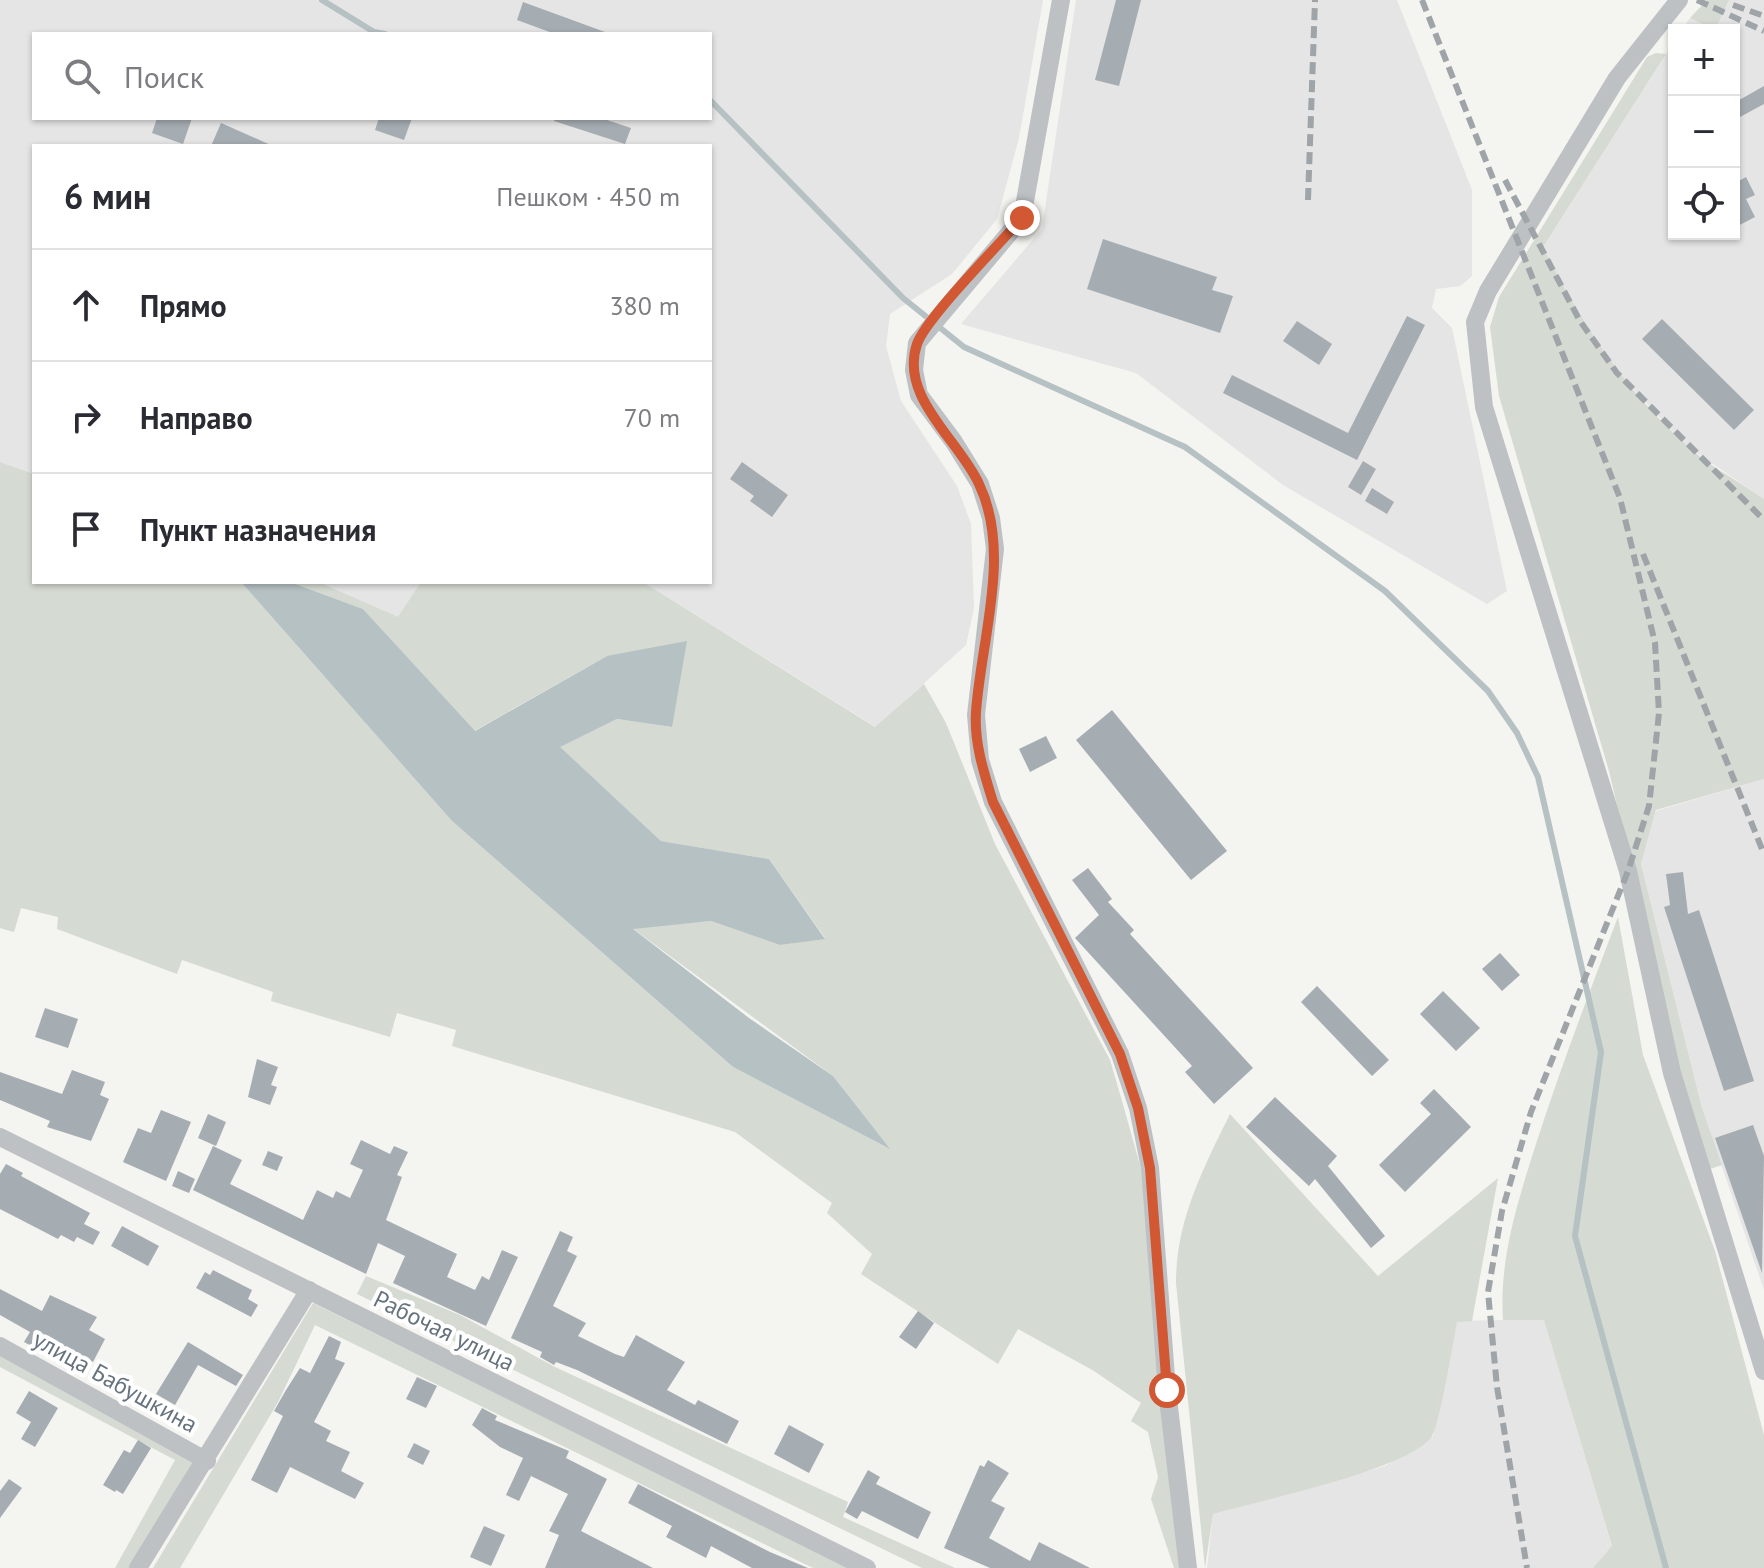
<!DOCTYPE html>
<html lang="ru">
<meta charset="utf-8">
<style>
:root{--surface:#fff;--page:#f2f2f3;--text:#2b2b33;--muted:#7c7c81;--line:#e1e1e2}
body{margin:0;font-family:"PT Sans",sans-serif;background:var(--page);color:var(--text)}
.controls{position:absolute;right:24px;top:24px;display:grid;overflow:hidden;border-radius:0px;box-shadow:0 2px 6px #0004}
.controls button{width:72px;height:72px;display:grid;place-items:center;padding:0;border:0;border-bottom:2px solid var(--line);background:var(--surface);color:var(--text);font:40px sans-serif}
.stop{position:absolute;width:24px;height:24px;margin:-18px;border:6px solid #d15833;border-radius:50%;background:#fff}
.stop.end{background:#d15833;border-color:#fff;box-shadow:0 2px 8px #0008}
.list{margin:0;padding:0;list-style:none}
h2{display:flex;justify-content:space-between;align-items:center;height:104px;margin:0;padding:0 32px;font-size:34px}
h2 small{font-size:26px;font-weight:400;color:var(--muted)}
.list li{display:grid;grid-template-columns:52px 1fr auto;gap:24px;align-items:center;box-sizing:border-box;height:112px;padding:0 32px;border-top:2px solid var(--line)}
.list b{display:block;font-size:30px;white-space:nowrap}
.list em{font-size:26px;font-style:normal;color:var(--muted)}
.icon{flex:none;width:44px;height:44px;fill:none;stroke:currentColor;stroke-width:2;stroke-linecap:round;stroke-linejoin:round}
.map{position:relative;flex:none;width:1764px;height:1568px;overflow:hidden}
.search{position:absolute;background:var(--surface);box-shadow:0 2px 6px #0004;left:32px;top:32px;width:680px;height:88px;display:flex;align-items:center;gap:20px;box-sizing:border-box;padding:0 28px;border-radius:0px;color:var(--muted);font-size:30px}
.panel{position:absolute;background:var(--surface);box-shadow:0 2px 6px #0004;left:32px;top:144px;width:680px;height:440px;border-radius:0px}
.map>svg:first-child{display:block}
.built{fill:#e4e5e4;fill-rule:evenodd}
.green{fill:#d5dad2}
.water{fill:#b6c1c4}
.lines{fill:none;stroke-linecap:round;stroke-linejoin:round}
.stream{stroke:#b6c1c4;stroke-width:6}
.building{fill:#a6adb2}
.street{stroke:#bdc1c4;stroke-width:18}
.rail{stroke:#9fa4a9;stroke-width:6;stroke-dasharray:12 6;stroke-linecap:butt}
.route{stroke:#d15833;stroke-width:10}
.labels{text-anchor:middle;stroke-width:8;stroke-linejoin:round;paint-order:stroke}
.street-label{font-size:24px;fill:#66737e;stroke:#fff}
</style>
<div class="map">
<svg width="1764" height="1568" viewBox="0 0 1764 1568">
<rect width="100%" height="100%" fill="#f4f4f0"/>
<!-- built -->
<g class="built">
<path d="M 0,0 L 1043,0 L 1019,138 L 997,219 L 952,274 L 890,314 L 886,346 L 901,401 L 957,486 L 971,524 L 974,608 L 966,645 L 876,727 L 643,582 L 710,582 L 710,146 L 34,146 L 34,474 L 0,462 ZM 34,34 L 710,34 L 710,118 L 34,118 Z"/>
<polygon points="1076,0 1397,0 1472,190 1472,276 1460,286 1436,289 1432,308 1452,328 1507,591 1487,604 1283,485 1136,373 961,324 1042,229"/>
<polygon points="1729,0 1764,0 1764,499 1684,444 1615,369 1571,304 1543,247 1674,42 1674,234 1734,234 1734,30 1682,30 1690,18 1715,30"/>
<polygon points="319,582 421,582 399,618"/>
<polygon points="1764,779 1764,1290 1702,1108 1641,864 1656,811"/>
<polygon points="1544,1319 1612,1547 1593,1568 1207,1568 1213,1514 1385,1466 1433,1436 1457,1321"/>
</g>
<!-- green -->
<g class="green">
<polygon points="1707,0 1729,0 1715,30 1690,18"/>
<path d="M 1656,53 L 1666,54 L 1543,247 C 1579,320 1622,386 1683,442 C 1706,464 1738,481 1764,499 L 1764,779 L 1656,810 L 1641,864 L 1702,1108 L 1722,1165 L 1710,1169 L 1661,1025 L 1633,874 L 1609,771 L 1499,396 L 1490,327 L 1499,297 L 1647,57 Z"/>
<polygon points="0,462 34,474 34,582 241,582 452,821 733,1067 888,1148 833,1076 632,928 711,921 780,945 825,938 769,859 661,841 559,747 617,719 672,727 607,656 474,731 363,609 290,582 319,582 398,617 421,582 643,582 875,727 924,684 946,723 995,844 1110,1060 1122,1101 1145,1183 1182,1568 1174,1568 1151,1499 1158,1477 1148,1432 1131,1421 1141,1403 1094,1371 1018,1329 998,1364 861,1274 872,1254 827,1213 832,1203 735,1132 452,1046 456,1030 397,1013 390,1037 271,1001 273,992 182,960 177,974 57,929 58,917 21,908 14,932 0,928"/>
<path d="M 1618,917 L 1643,1055 L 1715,1251 L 1764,1435 L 1764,1568 L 1593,1568 L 1612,1546 L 1544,1320 L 1503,1320 C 1499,1260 1517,1204 1535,1147 C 1560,1069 1589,993 1618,917 Z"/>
<path d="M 1230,1114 L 1378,1276 L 1498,1178 L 1472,1321 L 1457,1322 C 1453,1342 1440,1423 1432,1436 C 1410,1470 1256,1501 1213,1514 L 1205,1568 L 1176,1283 C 1176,1220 1203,1169 1230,1114 Z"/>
<polygon points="366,1276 460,1315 555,1367 848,1502 843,1517 955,1568 922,1568 357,1294"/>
<polygon points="313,1303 851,1568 813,1568 315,1325 278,1402 180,1568 153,1568"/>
<polygon points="0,1356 192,1463 130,1568 115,1568 175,1460 0,1367"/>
</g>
<!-- water -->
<polygon class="water" points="241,582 290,582 363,609 475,731 607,656 687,641 672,727 617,719 560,747 661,841 769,859 825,939 780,945 711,921 633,929 749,1018 833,1076 890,1149 733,1067 452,821"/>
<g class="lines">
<!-- stream -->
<g class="stream">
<polyline points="322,0 374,32 385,34"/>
<polyline points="710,100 903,298 964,347 1185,447 1385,591 1488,691 1517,733 1538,777 1601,1052 1575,1236 1666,1568"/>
</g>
</g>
<!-- building -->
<g class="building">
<polygon points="1116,0 1141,0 1119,86 1095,80"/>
<polygon points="523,2 605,32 605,34 555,34 517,20"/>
<polygon points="1764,86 1764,104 1740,117 1734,103"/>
<polygon points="157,118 192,118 183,144 152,133"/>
<polygon points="379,118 412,118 404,140 375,130"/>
<polygon points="555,118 601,118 631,128 625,144 554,121"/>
<polygon points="221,123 273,146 211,146"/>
<polygon points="1734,177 1737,182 1746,177 1755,195 1746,199 1755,217 1734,228"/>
<polygon points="1103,239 1217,277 1212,290 1233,296 1220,333 1087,289"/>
<polygon points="1407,316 1425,325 1357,460 1223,393 1232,375 1348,433"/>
<polygon points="1662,319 1754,410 1734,430 1642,339"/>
<polygon points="1297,321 1332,344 1319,365 1283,341"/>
<polygon points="1363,461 1376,469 1361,495 1348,487"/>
<polygon points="742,462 788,495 772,517 750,501 754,496 730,479"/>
<polygon points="1372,488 1394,502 1387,514 1365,501"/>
<polygon points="1112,710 1227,851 1191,880 1076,740"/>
<polygon points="1046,736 1057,758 1030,772 1019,749"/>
<polygon points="1088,868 1112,899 1108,902 1134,930 1130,934 1253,1068 1214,1104 1185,1072 1192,1066 1075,938 1099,915 1072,880"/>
<polygon points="1683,872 1688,914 1699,910 1754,1081 1724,1091 1664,907 1670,905 1666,874"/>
<polygon points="1500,953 1520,975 1502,991 1482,969"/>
<polygon points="1317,986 1389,1060 1372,1076 1301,1002"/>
<polygon points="1443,991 1480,1028 1456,1051 1420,1014"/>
<polygon points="45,1008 78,1019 68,1048 35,1037"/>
<polygon points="257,1059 278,1067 271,1085 277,1087 270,1105 248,1097"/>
<polygon points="72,1070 105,1082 100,1095 109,1099 91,1141 47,1127 50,1121 0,1100 0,1072 62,1094"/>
<polygon points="1434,1089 1471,1127 1405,1192 1379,1165 1431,1114 1420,1103"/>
<polygon points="1275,1097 1337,1156 1328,1166 1385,1236 1371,1248 1315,1179 1309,1186 1246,1127"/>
<polygon points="161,1110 191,1122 166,1181 123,1162 138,1128 151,1133"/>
<polygon points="208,1114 226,1122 216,1146 198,1138"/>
<polygon points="1753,1125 1764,1156 1762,1273 1715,1138"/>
<polygon points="361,1140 390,1154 394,1146 408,1152 397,1175 402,1177 386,1220 457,1254 447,1277 475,1290 482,1276 489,1280 502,1250 518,1257 486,1326 393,1283 405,1256 378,1243 366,1274 193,1190 213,1146 242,1160 230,1184 303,1220 317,1190 333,1198 336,1191 350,1198 363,1170 350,1164"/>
<polygon points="268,1151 283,1157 277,1171 262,1165"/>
<polygon points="6,1164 23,1173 21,1176 90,1213 84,1224 100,1232 93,1245 77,1237 74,1242 61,1235 58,1239 0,1209 0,1174"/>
<polygon points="178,1171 195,1179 189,1193 172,1186"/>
<polygon points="122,1226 159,1246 148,1266 111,1246"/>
<polygon points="560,1231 573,1237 567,1251 577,1256 553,1306 586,1323 578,1336 615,1354 624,1357 636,1335 685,1362 667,1390 695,1405 698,1400 739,1421 727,1444 577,1370 556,1362 554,1365 540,1357 542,1352 511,1338"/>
<polygon points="213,1270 252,1290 248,1299 258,1305 251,1317 196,1288 205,1272 210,1275"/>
<polygon points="0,1289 42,1311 50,1295 97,1317 89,1330 105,1339 93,1362 45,1336 37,1349 24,1342 30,1332 0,1315"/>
<polygon points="918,1311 934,1323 916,1349 899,1337"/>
<polygon points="329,1336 341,1342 335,1359 345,1363 314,1422 331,1431 326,1441 350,1452 341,1471 364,1483 355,1499 290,1467 277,1493 251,1480 283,1416 274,1411 286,1390 300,1368 310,1373"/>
<polygon points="188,1342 243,1375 236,1386 198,1365 175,1405 156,1394"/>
<polygon points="417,1377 437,1386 426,1408 406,1399"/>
<polygon points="29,1391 58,1408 35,1447 21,1439 31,1422 16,1413"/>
<polygon points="482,1408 497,1416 495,1420 569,1451 566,1458 607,1479 581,1531 653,1568 545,1568 559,1535 549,1531 568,1494 531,1476 519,1501 506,1495 523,1458 500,1447 472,1425"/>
<polygon points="789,1425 824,1444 809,1473 774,1454"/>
<polygon points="138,1440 151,1448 123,1494 116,1490 115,1492 103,1485 124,1450 130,1453"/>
<polygon points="414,1443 430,1451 423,1465 407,1457"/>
<polygon points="988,1460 1009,1473 991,1501 1005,1508 989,1538 1030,1561 1039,1542 1090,1568 990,1568 944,1548 980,1465 984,1467"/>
<polygon points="868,1470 880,1477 876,1484 931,1512 918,1539 862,1511 857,1519 845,1512"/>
<polygon points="9,1479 22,1488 0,1518 0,1491"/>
<polygon points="638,1484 770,1552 808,1568 752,1568 711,1546 706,1558 666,1537 672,1526 628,1503"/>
<polygon points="484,1526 505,1535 491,1566 470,1557"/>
</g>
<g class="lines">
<!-- street -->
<g class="street">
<polyline points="1061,0 1022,218 917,343 914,370 919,395 954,442 980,484 991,518 995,549 976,715 980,760 993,802 1120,1054 1138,1108 1150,1168 1167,1390 1188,1568"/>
<polyline points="1679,0 1617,78 1488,291 1475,322 1484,407 1628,871 1672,1073 1764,1371"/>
<polyline points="0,1137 867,1568"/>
<polyline points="0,1346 207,1461"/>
<polyline points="138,1568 309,1290"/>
</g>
<!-- rail -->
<g class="rail">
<polyline points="1422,0 1620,498 1655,643 1659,713 1649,806 1628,871 1531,1112 1502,1211 1488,1292 1497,1387 1527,1568"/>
<polyline points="1697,0 1764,31"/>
<polyline points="1733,5 1764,16"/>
<polyline points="1505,180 1580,321 1617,373 1764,520"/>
<polyline points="1308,200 1315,0"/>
<polyline points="1643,554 1764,854"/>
</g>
</g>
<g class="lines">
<!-- route -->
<path class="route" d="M 1022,218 C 1000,244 926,318 917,344 C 899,397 959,440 979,484 C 1012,553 981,639 976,712 C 974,743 984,773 993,802 L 1120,1054 L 1138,1108 L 1150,1168 L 1167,1390"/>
</g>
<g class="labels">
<!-- street labels -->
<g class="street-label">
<text transform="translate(444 1331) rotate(26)" y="8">Рабочая улица</text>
<text transform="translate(115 1382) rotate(29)" y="8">улица Бабушкина</text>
</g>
</g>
</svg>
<div class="controls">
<button>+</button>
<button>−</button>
<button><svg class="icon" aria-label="locate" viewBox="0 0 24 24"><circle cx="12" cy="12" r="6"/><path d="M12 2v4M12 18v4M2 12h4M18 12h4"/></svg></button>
</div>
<div class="stop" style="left:1167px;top:1390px"></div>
<div class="stop end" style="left:1022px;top:218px"></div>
<div class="search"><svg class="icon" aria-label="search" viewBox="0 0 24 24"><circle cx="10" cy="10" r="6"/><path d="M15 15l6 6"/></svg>Поиск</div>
<section class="panel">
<h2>6 мин<small>Пешком · 450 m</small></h2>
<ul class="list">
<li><svg class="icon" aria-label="ahead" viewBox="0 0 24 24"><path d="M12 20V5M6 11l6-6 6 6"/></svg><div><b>Прямо</b></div><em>380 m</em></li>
<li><svg class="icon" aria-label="right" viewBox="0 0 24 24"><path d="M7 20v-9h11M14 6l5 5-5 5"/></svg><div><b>Направо</b></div><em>70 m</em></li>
<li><svg class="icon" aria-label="arrive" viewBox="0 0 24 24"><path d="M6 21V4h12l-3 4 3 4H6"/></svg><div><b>Пункт назначения</b></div></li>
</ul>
</section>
</div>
